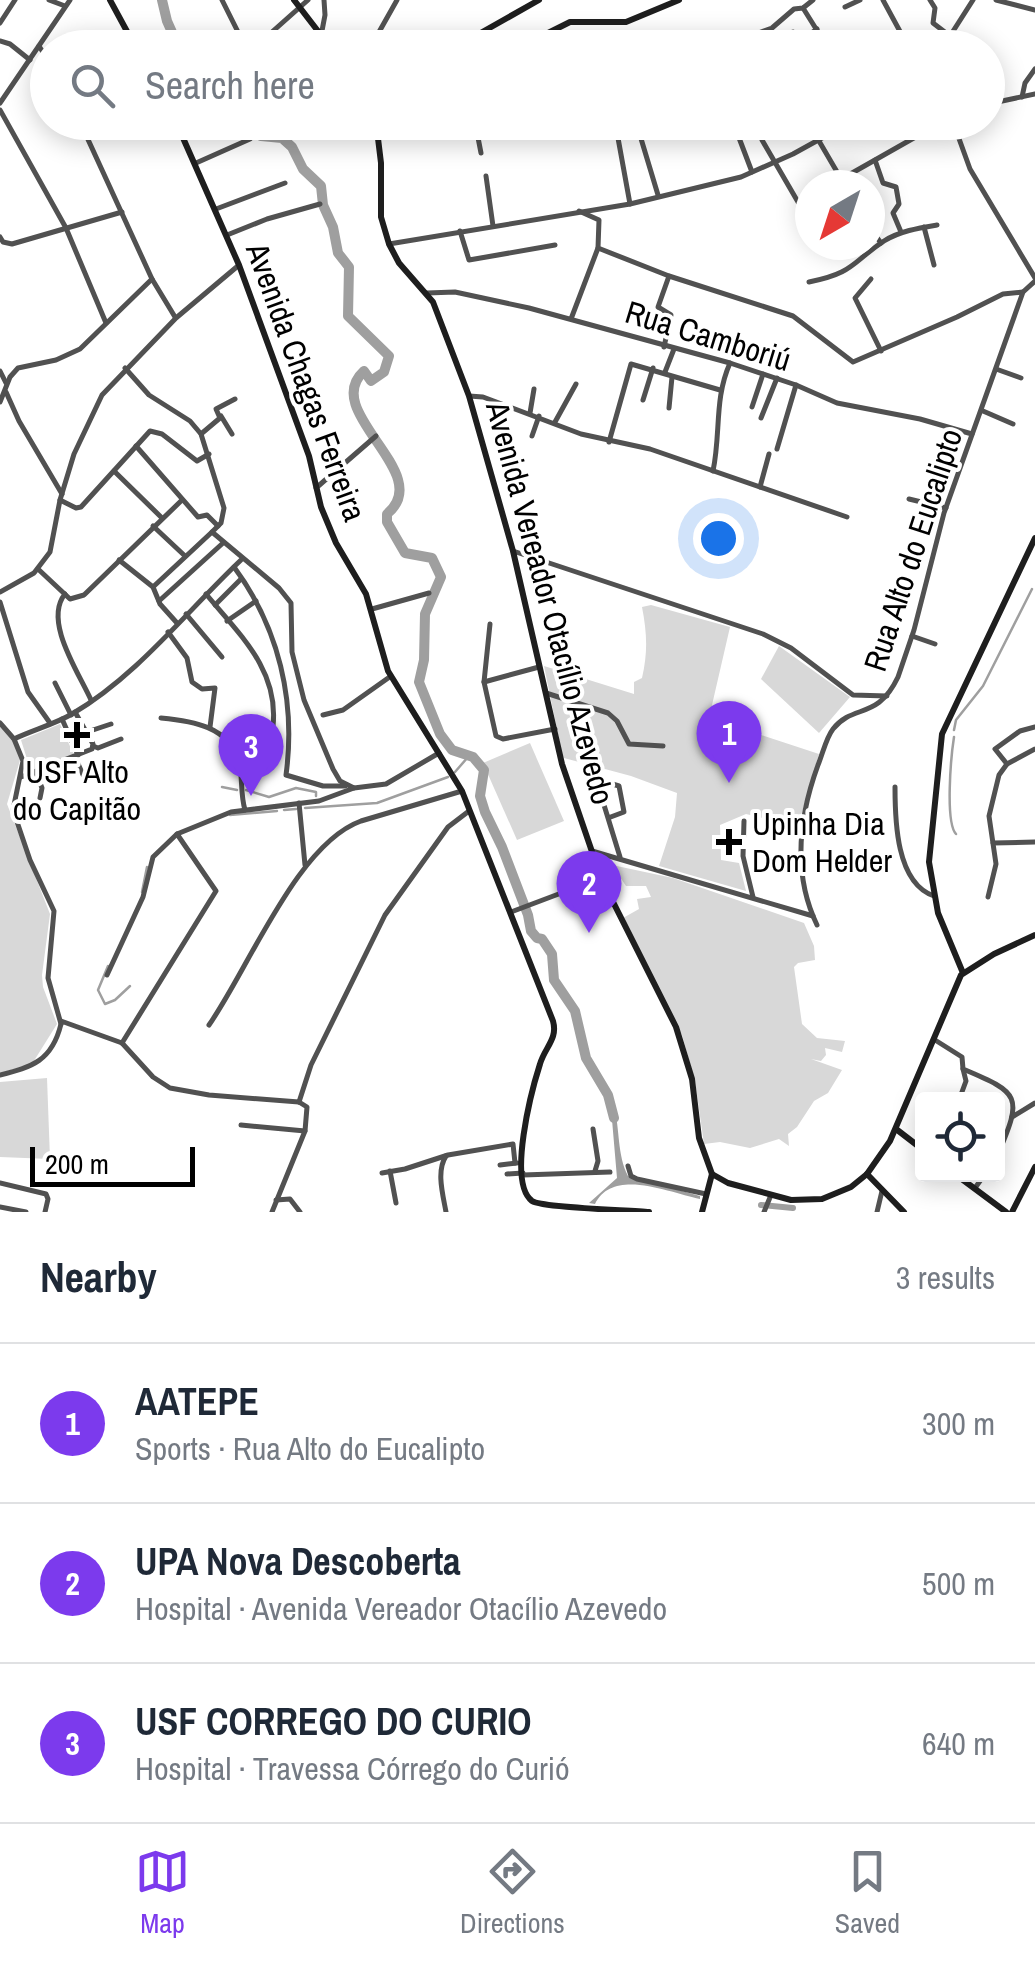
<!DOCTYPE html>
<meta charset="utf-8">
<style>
:root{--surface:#fff;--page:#f2f2f3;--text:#1f2937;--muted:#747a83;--line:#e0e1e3;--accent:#7c3aed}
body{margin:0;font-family:"Archivo Narrow",sans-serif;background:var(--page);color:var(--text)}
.controls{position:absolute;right:30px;bottom:30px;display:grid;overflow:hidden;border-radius:10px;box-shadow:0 5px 25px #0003}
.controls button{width:90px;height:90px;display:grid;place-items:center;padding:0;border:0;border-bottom:2px solid var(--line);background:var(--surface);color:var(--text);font:50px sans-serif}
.compass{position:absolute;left:795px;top:170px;width:90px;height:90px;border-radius:50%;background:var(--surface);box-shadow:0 5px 25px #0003;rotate:219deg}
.scale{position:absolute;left:30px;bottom:25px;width:165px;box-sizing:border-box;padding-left:10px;border:5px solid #000;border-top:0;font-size:28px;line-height:35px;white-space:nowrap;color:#000;-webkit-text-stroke:8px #fff;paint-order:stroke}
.you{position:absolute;left:718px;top:538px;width:35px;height:35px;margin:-25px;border:8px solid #fff;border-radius:50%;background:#1a73e8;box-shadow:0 0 0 15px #1a73e833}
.badge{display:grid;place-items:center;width:65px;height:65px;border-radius:50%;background:var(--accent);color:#fff;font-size:32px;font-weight:700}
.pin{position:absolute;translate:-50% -82px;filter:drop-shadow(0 2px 5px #0008)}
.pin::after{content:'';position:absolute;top:52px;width:35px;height:30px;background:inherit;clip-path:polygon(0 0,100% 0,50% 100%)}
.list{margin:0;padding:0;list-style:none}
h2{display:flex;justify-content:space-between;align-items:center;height:130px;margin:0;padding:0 40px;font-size:42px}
h2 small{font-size:32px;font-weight:400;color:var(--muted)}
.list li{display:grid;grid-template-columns:65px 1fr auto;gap:30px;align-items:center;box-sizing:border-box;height:160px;padding:0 40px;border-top:2px solid var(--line)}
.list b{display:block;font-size:38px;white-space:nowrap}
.list p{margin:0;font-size:32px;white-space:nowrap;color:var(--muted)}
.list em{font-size:32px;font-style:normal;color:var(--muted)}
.icon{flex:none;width:55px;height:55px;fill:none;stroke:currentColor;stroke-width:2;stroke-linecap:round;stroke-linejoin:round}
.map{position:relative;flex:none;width:1035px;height:1212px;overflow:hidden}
.search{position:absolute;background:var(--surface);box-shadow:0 5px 25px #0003;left:30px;right:30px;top:30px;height:110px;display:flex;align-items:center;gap:25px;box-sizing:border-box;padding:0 35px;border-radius:55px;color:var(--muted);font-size:38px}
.sheet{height:610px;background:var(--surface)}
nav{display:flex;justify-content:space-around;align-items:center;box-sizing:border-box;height:140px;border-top:2px solid var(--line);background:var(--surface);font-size:28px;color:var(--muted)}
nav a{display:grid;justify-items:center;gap:5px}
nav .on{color:var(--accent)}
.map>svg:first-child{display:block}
.green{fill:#d8d8d8}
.water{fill:#9f9f9f}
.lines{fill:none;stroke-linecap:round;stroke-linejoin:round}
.stream{stroke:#9f9f9f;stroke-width:2.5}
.canal{stroke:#9f9f9f;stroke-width:6}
.river{stroke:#9f9f9f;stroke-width:10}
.street{stroke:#515151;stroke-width:5}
.secondary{stroke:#1e1e1e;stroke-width:6}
.poi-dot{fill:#000;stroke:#fff;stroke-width:4}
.labels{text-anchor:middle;stroke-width:8;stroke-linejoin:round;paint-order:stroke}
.street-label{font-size:32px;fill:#000;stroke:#fff}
.poi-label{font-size:32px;fill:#000;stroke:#fff}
</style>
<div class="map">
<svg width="1035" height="1212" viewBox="0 0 1035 1212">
<rect width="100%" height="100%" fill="#fff"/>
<!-- green -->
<g class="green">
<path d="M 651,605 L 730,627 L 709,718 L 819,754 L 798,826 L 746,814 L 720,825 L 721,860 L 739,863 L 746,891 L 659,866 L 675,817 L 677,793 L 631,776 L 564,758 L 562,754 L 544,666 L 634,694 L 634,682 L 642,678 C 648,652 647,633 642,607 Z"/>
<polygon points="779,646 850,697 819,733 761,679"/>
<polygon points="0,722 11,732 21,757 7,804 50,914 42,975 43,987 57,1024 32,1064 0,1073"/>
<polygon points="60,724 74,755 23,774 27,759 21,740"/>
<polygon points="530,743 564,821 517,840 483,763"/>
<polygon points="612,865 673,878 804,923 814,946 815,960 798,963 794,967 802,1024 817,1038 845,1041 842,1052 825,1048 826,1055 821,1061 811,1059 842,1070 828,1093 814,1101 797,1127 788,1134 789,1146 779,1139 750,1148 720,1142 704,1144 695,1081 682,1035 623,918 639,909 637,899 651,897 646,886 626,886"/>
<polygon points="47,1078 50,1159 0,1157 0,1082"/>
</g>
<!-- water -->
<path class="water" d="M 614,1106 C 620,1129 617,1155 628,1176 L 700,1196 L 700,1199 C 670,1193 613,1167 595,1204 L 589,1203 L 617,1178 L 611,1108 Z"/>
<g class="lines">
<!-- stream -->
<g class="stream">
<polyline points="954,730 956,720 983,686 1032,589"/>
<path d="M 954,737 C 951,756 945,822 956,834"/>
<polyline points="455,772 468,757"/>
<polyline points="222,787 237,790"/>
<polyline points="246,790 269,797 296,788 316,792 316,796"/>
<polyline points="305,808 377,803 448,777"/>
<polyline points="284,810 296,809"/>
<polyline points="230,815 277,811"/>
<polyline points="142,892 147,867"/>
<polyline points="108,966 98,990 105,1004 115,1000 130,986"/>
</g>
<!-- canal -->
<polyline class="canal" points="761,1205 793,1208"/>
<!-- river -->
<g class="river">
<polyline points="162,0 167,21 179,48"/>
<path d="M 240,122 L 261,136 L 282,138 L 292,147 L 303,169 L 321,186 L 323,205 L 333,227 L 338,253 L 349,267 L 348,316 L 389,356 L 384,372 L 371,381 L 364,371 C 319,412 437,473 387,514 L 387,522 L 405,553 L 432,558 L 441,577 L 425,614 L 424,660 L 419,682 L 440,734 L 452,750 L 473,757 L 484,770 L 480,796 L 485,812 L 502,847 L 528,915 L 531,931 L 537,938 L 542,939 L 552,954 L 554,980 L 575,1011 L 586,1058 L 608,1095 L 614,1118"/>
</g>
<!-- street -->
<g class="street">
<polyline points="49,0 65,6"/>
<polyline points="222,0 246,48"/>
<polyline points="883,0 909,48"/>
<polyline points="930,0 935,8 933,23 950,36 973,0"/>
<polyline points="996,0 1035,10"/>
<polyline points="845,7 860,0"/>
<polyline points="803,8 828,48"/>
<polyline points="0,23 15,0"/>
<polyline points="321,36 325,15 324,0"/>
<polyline points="0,41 10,44 30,60"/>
<polyline points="800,41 817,29"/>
<polyline points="767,45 793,32 803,48"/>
<polyline points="39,46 48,60"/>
<polyline points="254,48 308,0"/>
<polyline points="370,48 397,0"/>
<polyline points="718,48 772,28 794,9 803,8 813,0"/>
<polyline points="1022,97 1025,83 1035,69"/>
<polyline points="0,103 70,0"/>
<polyline points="988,104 1035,94"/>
<polyline points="0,110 66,228 106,323"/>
<polyline points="80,122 152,279 175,317"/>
<polyline points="258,122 263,128 274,125"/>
<polyline points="475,122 481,153"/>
<polyline points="636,122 658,195"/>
<polyline points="733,122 752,172"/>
<polyline points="763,122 767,134 762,140 798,202"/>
<polyline points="953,122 970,169 1035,278"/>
<polyline points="819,141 840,177 845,177 849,185"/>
<polyline points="875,160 883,183 896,187 899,204 893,213 901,232"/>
<polyline points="196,163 250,139"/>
<polyline points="486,176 493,226"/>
<polyline points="845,177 942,122"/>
<polyline points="630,204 618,138 676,122"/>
<polyline points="216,209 285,183"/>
<polyline points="579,211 599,220 598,248 669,276 793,316 853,362 957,317 1003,294 1023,292"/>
<polyline points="924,227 934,265"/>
<polyline points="870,228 881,243"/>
<polyline points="460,231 469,260 555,245"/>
<polyline points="227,235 267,219 320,204"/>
<polyline points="0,237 3,242 12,244 122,212"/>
<polyline points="389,244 630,204 741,177 793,154 851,122"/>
<polyline points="871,279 855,298 881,351"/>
<path d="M 809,282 C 854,273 851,263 884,241 C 900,231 919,228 937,225"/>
<polyline points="427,293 455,292 529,308 730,363 796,385 837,403 920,419 972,434"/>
<polyline points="571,319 598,248"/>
<polyline points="664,347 671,315 658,307 669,276"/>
<polyline points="125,368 149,395 190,421 201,434 224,508 221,523 212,532 279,588 291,603 292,652 304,700 333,769 340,781 354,788"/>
<polyline points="996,369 1021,378"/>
<polyline points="0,371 6,383"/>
<polyline points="665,372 674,349"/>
<polyline points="6,392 19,421 62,494"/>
<polyline points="469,396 483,397 581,434 650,449 847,517"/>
<polyline points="643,400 653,368"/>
<polyline points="0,402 10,377 18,368 56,360 80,349 152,279"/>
<polyline points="752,407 763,374"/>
<polyline points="669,408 672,377"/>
<polyline points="983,411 1013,424"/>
<polyline points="530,413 534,389"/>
<polyline points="221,416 232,434"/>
<polyline points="761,418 777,378"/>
<polyline points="555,422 576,384"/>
<polyline points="201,434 220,418 216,409 235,399"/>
<polyline points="532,436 539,416"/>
<polyline points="609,442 631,364 720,390"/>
<polyline points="136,446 198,517 207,515 218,526"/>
<polyline points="777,449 796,385"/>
<polyline points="114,471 162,518"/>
<path d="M 713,471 C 721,433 714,399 730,363"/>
<polyline points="760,487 769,454"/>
<polyline points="316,488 376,436"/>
<polyline points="909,499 946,508"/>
<polyline points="60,500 76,508 81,507 150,431 162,434 197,461 209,454"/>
<polyline points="153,526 185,556"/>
<polyline points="513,551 763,634 791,648 853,695 887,696"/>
<polyline points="119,560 153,587 160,604 177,623"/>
<path d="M 234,567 C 279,628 296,701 286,775 L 323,786 L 345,786"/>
<polyline points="38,569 70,599 84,595 182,500"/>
<polyline points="153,587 212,532"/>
<polyline points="0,592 34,573 50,552 60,500 74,454 102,395 176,318 239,265"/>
<path d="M 65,594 C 43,621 79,673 91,700"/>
<path d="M 206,594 C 240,635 279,670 273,726"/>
<polyline points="159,601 223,543"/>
<polyline points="0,602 28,692 50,723"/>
<polyline points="215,605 241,579"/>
<polyline points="372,609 429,593"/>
<polyline points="186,614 222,657"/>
<polyline points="227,621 256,601"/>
<polyline points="490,624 484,682 496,736 503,739 555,729"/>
<polyline points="168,632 187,658 192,682 202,689 215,688 210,727"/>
<polyline points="912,636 935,644"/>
<polyline points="484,682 539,667"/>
<polyline points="55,683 71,715"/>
<polyline points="546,693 608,713 617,721 629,744 663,746"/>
<polyline points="323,715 343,710 391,676"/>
<path d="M 161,718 C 192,721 229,726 239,762 C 243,778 240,793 245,810"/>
<polyline points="62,719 78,755"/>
<polyline points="0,723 14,739 23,761 13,810 30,860 54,911 48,978 61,1024"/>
<polyline points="87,732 111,724"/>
<path d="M 14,739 C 33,730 55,724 72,714 C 137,676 187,611 241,560"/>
<polyline points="93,746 98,748 121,739"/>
<polyline points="75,757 84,777"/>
<polyline points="1007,764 995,749 1020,731 1035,727"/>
<polyline points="36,773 42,788 40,798"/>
<polyline points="21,777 92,749 93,744 75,712"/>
<path d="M 895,787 C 895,820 896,883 934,896"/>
<polyline points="299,803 305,865"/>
<polyline points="608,818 624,812 619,786 596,779 620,857"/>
<polyline points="744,821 743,856 753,897"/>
<polyline points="993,843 1035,842"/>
<polyline points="592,851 813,916"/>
<polyline points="988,897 996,864 989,816 999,775 1007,764 1035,749"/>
<polyline points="511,912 601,878"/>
<path d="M 817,925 C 792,873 799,817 818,765 C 823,753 826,738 833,729 C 854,703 877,721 898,677 L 914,630 L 944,513 L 1023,292 L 1035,281"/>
<polyline points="107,975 143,897 153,857 177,834 231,812 319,801 354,788 386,784 439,753"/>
<polyline points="61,1021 122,1043 153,1077 170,1088 209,1095 299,1102"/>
<path d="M 209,1025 C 249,968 297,844 361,821 L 462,791"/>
<path d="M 935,1040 L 962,1057 L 963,1069 C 1020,1093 1023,1096 998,1154"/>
<polyline points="122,1043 216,891 177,834"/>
<path d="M 0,1075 C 32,1067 52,1061 61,1024"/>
<polyline points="959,1100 966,1081 963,1069"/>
<polyline points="299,1102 311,1065 385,915 448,827 469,811"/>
<polyline points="1012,1117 1035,1103"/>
<polyline points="241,1125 305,1131"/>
<polyline points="593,1129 598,1161 595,1171"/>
<polyline points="500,1165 517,1163"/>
<polyline points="628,1166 631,1176 637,1179 706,1194"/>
<polyline points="390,1171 396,1203"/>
<polyline points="382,1173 405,1169 448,1155 513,1144 515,1163"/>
<polyline points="507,1174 523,1173"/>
<polyline points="523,1175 610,1172"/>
<polyline points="0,1183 46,1194 48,1199 45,1212"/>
<polyline points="975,1188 985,1174"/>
<polyline points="276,1200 290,1199 300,1212"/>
<polyline points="0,1207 26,1212"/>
<polyline points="272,1212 305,1131 307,1107 299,1102"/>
<path d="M 446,1212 C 443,1195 436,1171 446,1156"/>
<polyline points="764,1212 771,1195"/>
<polyline points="877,1212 882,1191"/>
</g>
<!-- secondary -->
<g class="secondary">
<polyline points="110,0 136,48"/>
<polyline points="294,0 331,48"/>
<polyline points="454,48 539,0"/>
<polyline points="518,48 570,22 626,22 679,0"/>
<path d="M 176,122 L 239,265 L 309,456 L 321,507 L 336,543 L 366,594 L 388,671 L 462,791 L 553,1021 C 558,1039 545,1047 540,1064 C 532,1089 507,1182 532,1201 C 543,1208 630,1210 649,1212"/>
<polyline points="376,122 381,163 381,217 389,244 399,263 433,302 469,396 513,551 562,764 601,878 676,1027 692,1079 699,1138 712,1174 702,1212"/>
<polyline points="963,973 938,913 929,862 942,734 1035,538"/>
<polyline points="896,1129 922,1149"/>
<polyline points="712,1174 728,1183 791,1200 822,1199 851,1187 867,1174 890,1141 961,975 994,954 1035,935"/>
<polyline points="867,1174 904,1212"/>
<polyline points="955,1174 1006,1212"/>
<polyline points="1012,1212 1035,1167"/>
</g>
</g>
<!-- markers -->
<g class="poi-dot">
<path d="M72 720h10v10h10v10h-10v10h-10v-10h-10v-10h10z"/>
<path d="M724 827h10v10h10v10h-10v10h-10v-10h-10v-10h10z"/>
</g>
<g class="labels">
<!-- street labels -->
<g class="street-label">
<text transform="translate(708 336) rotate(17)" y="11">Rua Camboriú</text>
<text transform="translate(306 382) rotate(70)" y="11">Avenida Chagas Ferreira</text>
<text transform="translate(913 550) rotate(-72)" y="11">Rua Alto do Eucalipto</text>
<text transform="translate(550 603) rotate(75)" y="11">Avenida Vereador Otacílio Azevedo</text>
</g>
<!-- poi labels -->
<g class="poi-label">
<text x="77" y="783">USF Alto<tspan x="77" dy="37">do Capitão</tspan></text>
<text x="752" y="835" text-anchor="start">Upinha Dia<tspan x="752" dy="37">Dom Helder</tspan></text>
</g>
</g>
</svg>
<div class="controls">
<button><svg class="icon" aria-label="locate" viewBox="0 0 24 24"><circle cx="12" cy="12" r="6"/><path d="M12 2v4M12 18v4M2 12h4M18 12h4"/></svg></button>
</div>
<svg class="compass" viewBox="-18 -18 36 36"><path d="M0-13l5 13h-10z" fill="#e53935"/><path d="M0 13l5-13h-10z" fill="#747a83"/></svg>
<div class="scale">200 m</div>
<div class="you"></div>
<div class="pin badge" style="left:729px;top:783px">1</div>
<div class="pin badge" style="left:589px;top:933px">2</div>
<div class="pin badge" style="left:251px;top:796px">3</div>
<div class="search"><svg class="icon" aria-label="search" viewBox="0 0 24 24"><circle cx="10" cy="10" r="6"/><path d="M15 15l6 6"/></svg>Search here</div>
</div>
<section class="sheet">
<h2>Nearby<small>3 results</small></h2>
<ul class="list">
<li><span class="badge">1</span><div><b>AATEPE</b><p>Sports · Rua Alto do Eucalipto</p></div><em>300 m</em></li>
<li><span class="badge">2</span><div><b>UPA Nova Descoberta</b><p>Hospital · Avenida Vereador Otacílio Azevedo</p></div><em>500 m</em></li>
<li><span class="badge">3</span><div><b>USF CORREGO DO CURIO</b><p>Hospital · Travessa Córrego do Curió</p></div><em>640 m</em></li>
</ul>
</section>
<nav>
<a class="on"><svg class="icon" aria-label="map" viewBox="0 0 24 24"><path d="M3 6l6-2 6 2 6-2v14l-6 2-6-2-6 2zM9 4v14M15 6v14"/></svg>Map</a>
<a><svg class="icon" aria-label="directions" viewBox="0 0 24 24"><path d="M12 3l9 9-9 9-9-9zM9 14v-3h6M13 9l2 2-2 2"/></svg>Directions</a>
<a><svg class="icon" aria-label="saved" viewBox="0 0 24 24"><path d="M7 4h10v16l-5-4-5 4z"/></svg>Saved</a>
</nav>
